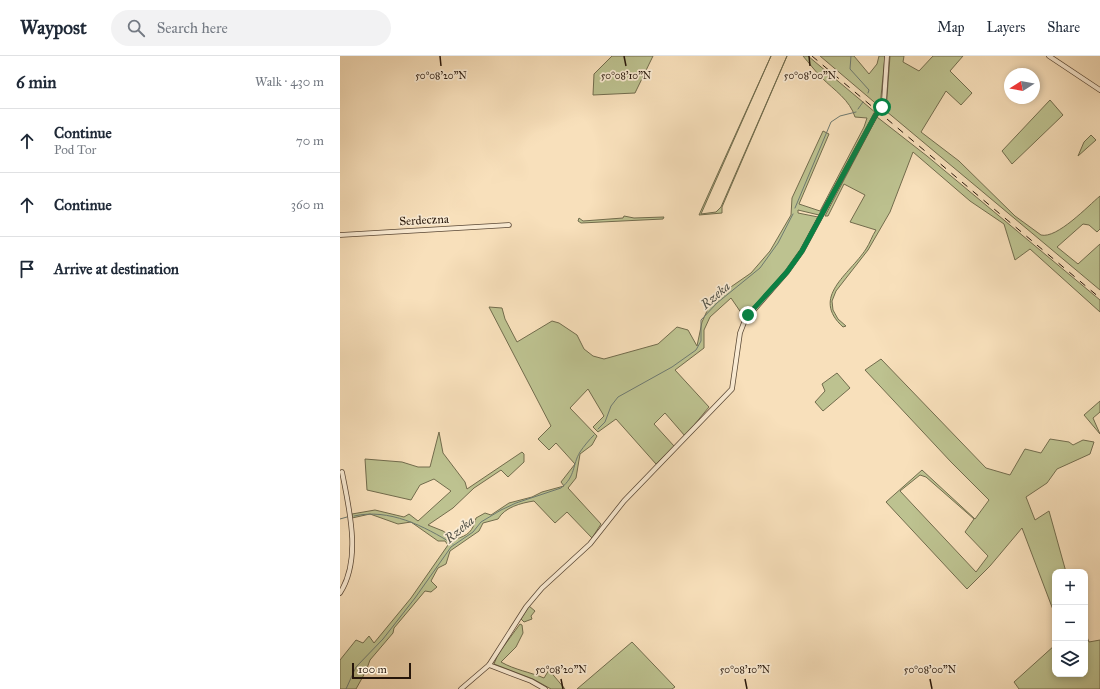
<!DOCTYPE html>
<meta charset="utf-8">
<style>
:root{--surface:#fff;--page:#f2f2f3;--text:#1f2937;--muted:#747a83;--line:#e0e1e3}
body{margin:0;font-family:"IM FELL Great Primer",serif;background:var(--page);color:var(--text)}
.controls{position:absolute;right:12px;bottom:12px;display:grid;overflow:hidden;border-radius:8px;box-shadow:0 2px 6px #0003}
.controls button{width:36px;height:36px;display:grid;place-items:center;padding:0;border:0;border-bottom:1px solid var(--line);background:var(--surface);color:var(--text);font:20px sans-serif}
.compass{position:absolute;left:664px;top:12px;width:36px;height:36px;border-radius:50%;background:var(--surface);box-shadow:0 2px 6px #0003;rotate:259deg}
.scale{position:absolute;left:12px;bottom:10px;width:59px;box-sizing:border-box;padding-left:4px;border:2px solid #26160a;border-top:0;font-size:11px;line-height:14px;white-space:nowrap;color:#26160a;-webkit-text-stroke:3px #faebd3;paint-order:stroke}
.stop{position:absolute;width:12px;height:12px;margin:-9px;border:3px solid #0b8043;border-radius:50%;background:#fff}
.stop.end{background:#0b8043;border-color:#fff;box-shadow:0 1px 4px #0008}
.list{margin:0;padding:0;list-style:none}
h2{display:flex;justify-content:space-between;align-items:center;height:52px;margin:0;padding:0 16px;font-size:17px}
h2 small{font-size:13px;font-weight:400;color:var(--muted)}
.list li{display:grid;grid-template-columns:26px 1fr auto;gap:12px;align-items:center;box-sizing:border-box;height:64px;padding:0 16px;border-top:1px solid var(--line)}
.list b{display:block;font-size:15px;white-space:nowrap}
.list p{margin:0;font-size:13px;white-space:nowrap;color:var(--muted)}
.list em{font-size:13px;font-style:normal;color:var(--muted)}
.icon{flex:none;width:22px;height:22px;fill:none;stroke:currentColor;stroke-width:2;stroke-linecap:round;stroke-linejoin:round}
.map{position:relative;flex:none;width:760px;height:633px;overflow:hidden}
header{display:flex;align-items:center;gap:24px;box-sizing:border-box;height:56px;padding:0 20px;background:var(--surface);border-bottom:1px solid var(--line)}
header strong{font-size:19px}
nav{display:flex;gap:22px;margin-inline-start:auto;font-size:14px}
.search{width:280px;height:36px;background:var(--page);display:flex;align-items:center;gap:10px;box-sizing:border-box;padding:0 14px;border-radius:22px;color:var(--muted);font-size:15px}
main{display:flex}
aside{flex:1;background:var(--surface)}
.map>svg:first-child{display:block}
.green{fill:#bdc290;stroke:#726c4d;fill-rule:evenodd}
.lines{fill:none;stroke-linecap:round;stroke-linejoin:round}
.stream{stroke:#6e7a71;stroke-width:1}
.minor-casing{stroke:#5a4836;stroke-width:5.5}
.minor{stroke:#faebd3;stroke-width:4}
.rail{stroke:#26160a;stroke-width:1;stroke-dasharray:7 7;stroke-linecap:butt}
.route{stroke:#0b8043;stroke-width:5}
.ticks{fill:none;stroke:#26160a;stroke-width:1.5}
.labels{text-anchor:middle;stroke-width:3.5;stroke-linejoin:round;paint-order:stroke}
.street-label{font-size:12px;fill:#26160a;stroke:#faebd3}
.water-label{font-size:13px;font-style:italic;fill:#505046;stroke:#faebd3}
.ticks-label{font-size:10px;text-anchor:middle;fill:#26160a;stroke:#faebd3;stroke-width:3.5;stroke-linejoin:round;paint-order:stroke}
</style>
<header>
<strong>Waypost</strong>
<div class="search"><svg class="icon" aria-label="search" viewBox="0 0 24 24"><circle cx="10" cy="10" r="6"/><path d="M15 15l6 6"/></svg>Search here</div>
<nav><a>Map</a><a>Layers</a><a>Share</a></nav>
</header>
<main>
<aside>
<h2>6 min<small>Walk · 430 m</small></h2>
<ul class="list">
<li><svg class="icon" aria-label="ahead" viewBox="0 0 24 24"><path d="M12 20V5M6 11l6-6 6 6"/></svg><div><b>Continue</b><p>Pod Tor</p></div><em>70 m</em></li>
<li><svg class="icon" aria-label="ahead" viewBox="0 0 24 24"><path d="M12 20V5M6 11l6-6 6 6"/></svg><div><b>Continue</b></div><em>360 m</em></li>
<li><svg class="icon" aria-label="arrive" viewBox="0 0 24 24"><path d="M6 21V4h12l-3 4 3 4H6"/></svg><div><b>Arrive at destination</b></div></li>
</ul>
</aside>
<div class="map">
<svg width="760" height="633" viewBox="0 0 760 633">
<rect width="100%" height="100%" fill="#f8e0bb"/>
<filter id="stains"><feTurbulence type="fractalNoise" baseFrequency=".005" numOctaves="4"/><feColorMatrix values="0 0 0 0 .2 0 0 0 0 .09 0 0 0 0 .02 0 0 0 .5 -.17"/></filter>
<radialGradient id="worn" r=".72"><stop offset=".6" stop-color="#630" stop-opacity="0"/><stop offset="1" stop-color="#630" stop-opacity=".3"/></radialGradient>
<!-- green -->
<g class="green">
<polygon points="272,0 313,0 295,37 253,39 254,18"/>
<polygon points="431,0 361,158 376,156 381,151 447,0 382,151 382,157 359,159"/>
<path d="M 463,0 L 468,0 L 536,57 L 481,157 L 479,159 L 458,154 L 458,157 L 478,161 L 462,191 L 450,210 L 404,261 L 391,242 L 370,261 L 364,274 L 364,292 L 335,314 L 369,351 L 345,380 L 325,357 L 314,368 L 334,390 L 316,408 L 276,363 L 258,376 L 253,371 L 264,360 L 248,333 L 230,352 L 257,380 L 252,389 L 240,398 L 236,422 L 228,432 L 261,468 L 252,482 L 227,456 L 215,467 L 194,445 C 181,447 165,451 158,463 L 143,467 L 139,475 L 110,495 L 106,508 L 98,512 L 91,525 L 97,531 L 91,536 L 85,535 L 54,572 L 53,577 L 30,604 L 26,615 L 16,633 L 0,633 L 0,604 L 16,584 L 23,587 L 29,580 L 34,587 L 71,542 L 108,489 L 105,485 L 98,485 L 71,466 L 58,468 L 30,458 L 12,462 L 12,458 L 35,454 L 64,461 L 69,458 L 78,465 L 111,435 L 94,423 L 80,429 L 71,444 L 27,434 L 25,403 L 62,406 L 78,411 L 90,411 L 99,376 L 103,397 L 125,426 L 127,433 L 182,396 L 184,398 L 184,406 L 168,421 L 161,414 L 134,432 L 113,452 L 88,469 L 103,475 L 115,483 C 128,480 133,475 136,462 L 145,457 L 151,459 L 169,447 L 192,441 L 202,436 L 224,430 L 221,426 L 235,408 L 216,387 L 209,394 L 198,383 L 211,370 L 149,251 L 162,252 L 165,263 L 177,286 L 212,265 L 219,267 L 237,279 L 244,293 L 253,300 L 264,303 L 318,288 L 337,271 L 348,274 L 357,290 L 362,266 L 372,244 L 411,217 L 430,195 L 451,159 L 452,142 L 483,75 L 489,78 L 459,148 L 480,155 L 524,71 L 527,62 L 515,61 C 510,44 494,34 482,22 C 475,15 469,7 463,0 Z"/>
<polygon points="480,0 514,0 529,18 537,8 539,0 545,0 540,51"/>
<path d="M 550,0 L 564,0 L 563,6 L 579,15 L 593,0 L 623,0 L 610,15 L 632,37 L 621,49 L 606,35 L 581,76 L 619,105 L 675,160 L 701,179 C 717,183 748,150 760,140 L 760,173 L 757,176 L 749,169 L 743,168 L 717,191 L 738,208 L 760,188 L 760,234 L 546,55 Z"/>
<polygon points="710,44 723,59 672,108 662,95"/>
<path d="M 537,61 L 587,100 L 760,244 L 760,256 L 690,193 L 675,204 L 664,168 L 630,145 L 573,96 L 550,156 L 528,194 L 496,235 L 492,245 L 493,254 L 498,263 L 506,270 L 503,271 C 470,241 509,219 526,193 C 530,187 532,180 536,174 L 510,166 L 525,139 L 504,128 L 488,160 L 485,160 Z"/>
<polygon points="751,79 756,84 738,100 744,86"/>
<polygon points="284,160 294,162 324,161 323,163 241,167 238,165 239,162 243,165 283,162"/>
<path d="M 541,303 L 646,412 L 670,419 L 685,393 L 701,397 L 710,383 L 729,386 L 733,389 L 743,384 L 754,386 L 750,398 L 717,413 L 707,427 L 686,441 L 695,464 L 709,455 L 726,516 L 715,516 L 715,559 L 682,472 L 650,510 L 627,533 L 546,446 L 582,414 L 635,463 L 649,444 L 611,406 L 525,314 ZM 580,419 L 586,421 L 634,463 L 625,476 L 648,500 L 636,516 L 560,435 Z"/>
<polygon points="497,317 510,332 483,355 475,346 485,335 482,328"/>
<polygon points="760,345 760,356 753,362 760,378 744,359"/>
<polygon points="189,550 195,555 191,560 192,563 184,566 181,563"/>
<path d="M 180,568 L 182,569 L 183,577 L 176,591 L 161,606 C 175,614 190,616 204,622 L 209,614 L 225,633 L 211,633 L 193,623 L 154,608 L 158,598 Z"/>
<polygon points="745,576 749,586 760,584 760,633 679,633 674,626 715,589 715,618 745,618"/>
<polygon points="292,586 335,631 332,633 237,633"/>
</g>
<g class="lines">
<!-- stream -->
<g class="stream">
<polyline points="511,0 510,13 529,34 528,37"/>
<polyline points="518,53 523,46"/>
<polyline points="455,152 491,66 500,60 516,56"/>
<polyline points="258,373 265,366 271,350 278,341 332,311 356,294 361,285 361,264 377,247 420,212 438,187 453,158"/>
<path d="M 14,460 C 49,452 84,470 113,488"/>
<polyline points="0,463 7,461"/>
<path d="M 6,633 L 16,611 L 43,583 L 75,542 L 111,491 L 133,476 L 141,466 L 161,454 L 176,447 L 221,432 C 236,420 232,409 240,396 C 244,390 249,384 254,379"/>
</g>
<defs>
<g id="minor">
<polyline points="709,0 760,34"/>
<polyline points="0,179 169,169"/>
<path d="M 0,537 C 22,503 9,452 2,416"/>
<polyline points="149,609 191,625 205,633"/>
<polyline points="121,633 149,609 186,551 202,532 250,488 284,445 392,333 400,277 405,264 447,216 462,195 535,60 544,45 547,0"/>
</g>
</defs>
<!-- minor casing -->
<use href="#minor" class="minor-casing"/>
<!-- minor -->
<use href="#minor" class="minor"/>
<!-- rail -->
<polyline class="rail" points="472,0 760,242"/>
</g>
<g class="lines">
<!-- route -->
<polyline class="route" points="408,259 447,216 462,195 535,60 542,51"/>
</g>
<!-- ticks -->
<path class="ticks" d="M 100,0 L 101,10M 284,0 L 286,10M 469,0 L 470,10M 221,623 L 223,633M 405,623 L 407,633M 590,623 L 592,633"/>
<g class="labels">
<!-- street labels -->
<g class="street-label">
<text transform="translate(84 164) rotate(-3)" y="4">Serdeczna</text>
</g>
<!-- water labels -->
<g class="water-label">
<text transform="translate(375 239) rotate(-41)" y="5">Rzeka</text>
<text transform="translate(119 473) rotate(-40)" y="5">Rzeka</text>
</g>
</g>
<g class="ticks-label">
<text x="101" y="23">50°08'20"N</text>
<text x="286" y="23">50°08'10"N</text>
<text x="470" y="23">50°08'00"N</text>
<text x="221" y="617">50°08'20"N</text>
<text x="405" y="617">50°08'10"N</text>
<text x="590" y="617">50°08'00"N</text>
</g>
<rect width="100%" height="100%" filter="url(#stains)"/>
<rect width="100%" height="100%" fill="url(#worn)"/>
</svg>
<div class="controls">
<button>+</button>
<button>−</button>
<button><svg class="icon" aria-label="layers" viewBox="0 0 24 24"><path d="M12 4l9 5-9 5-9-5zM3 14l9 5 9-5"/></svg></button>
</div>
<svg class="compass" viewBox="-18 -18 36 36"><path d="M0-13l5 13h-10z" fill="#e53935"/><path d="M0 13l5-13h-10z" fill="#747a83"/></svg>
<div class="scale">100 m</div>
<div class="stop" style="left:542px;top:51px"></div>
<div class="stop end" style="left:408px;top:259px"></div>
</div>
</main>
